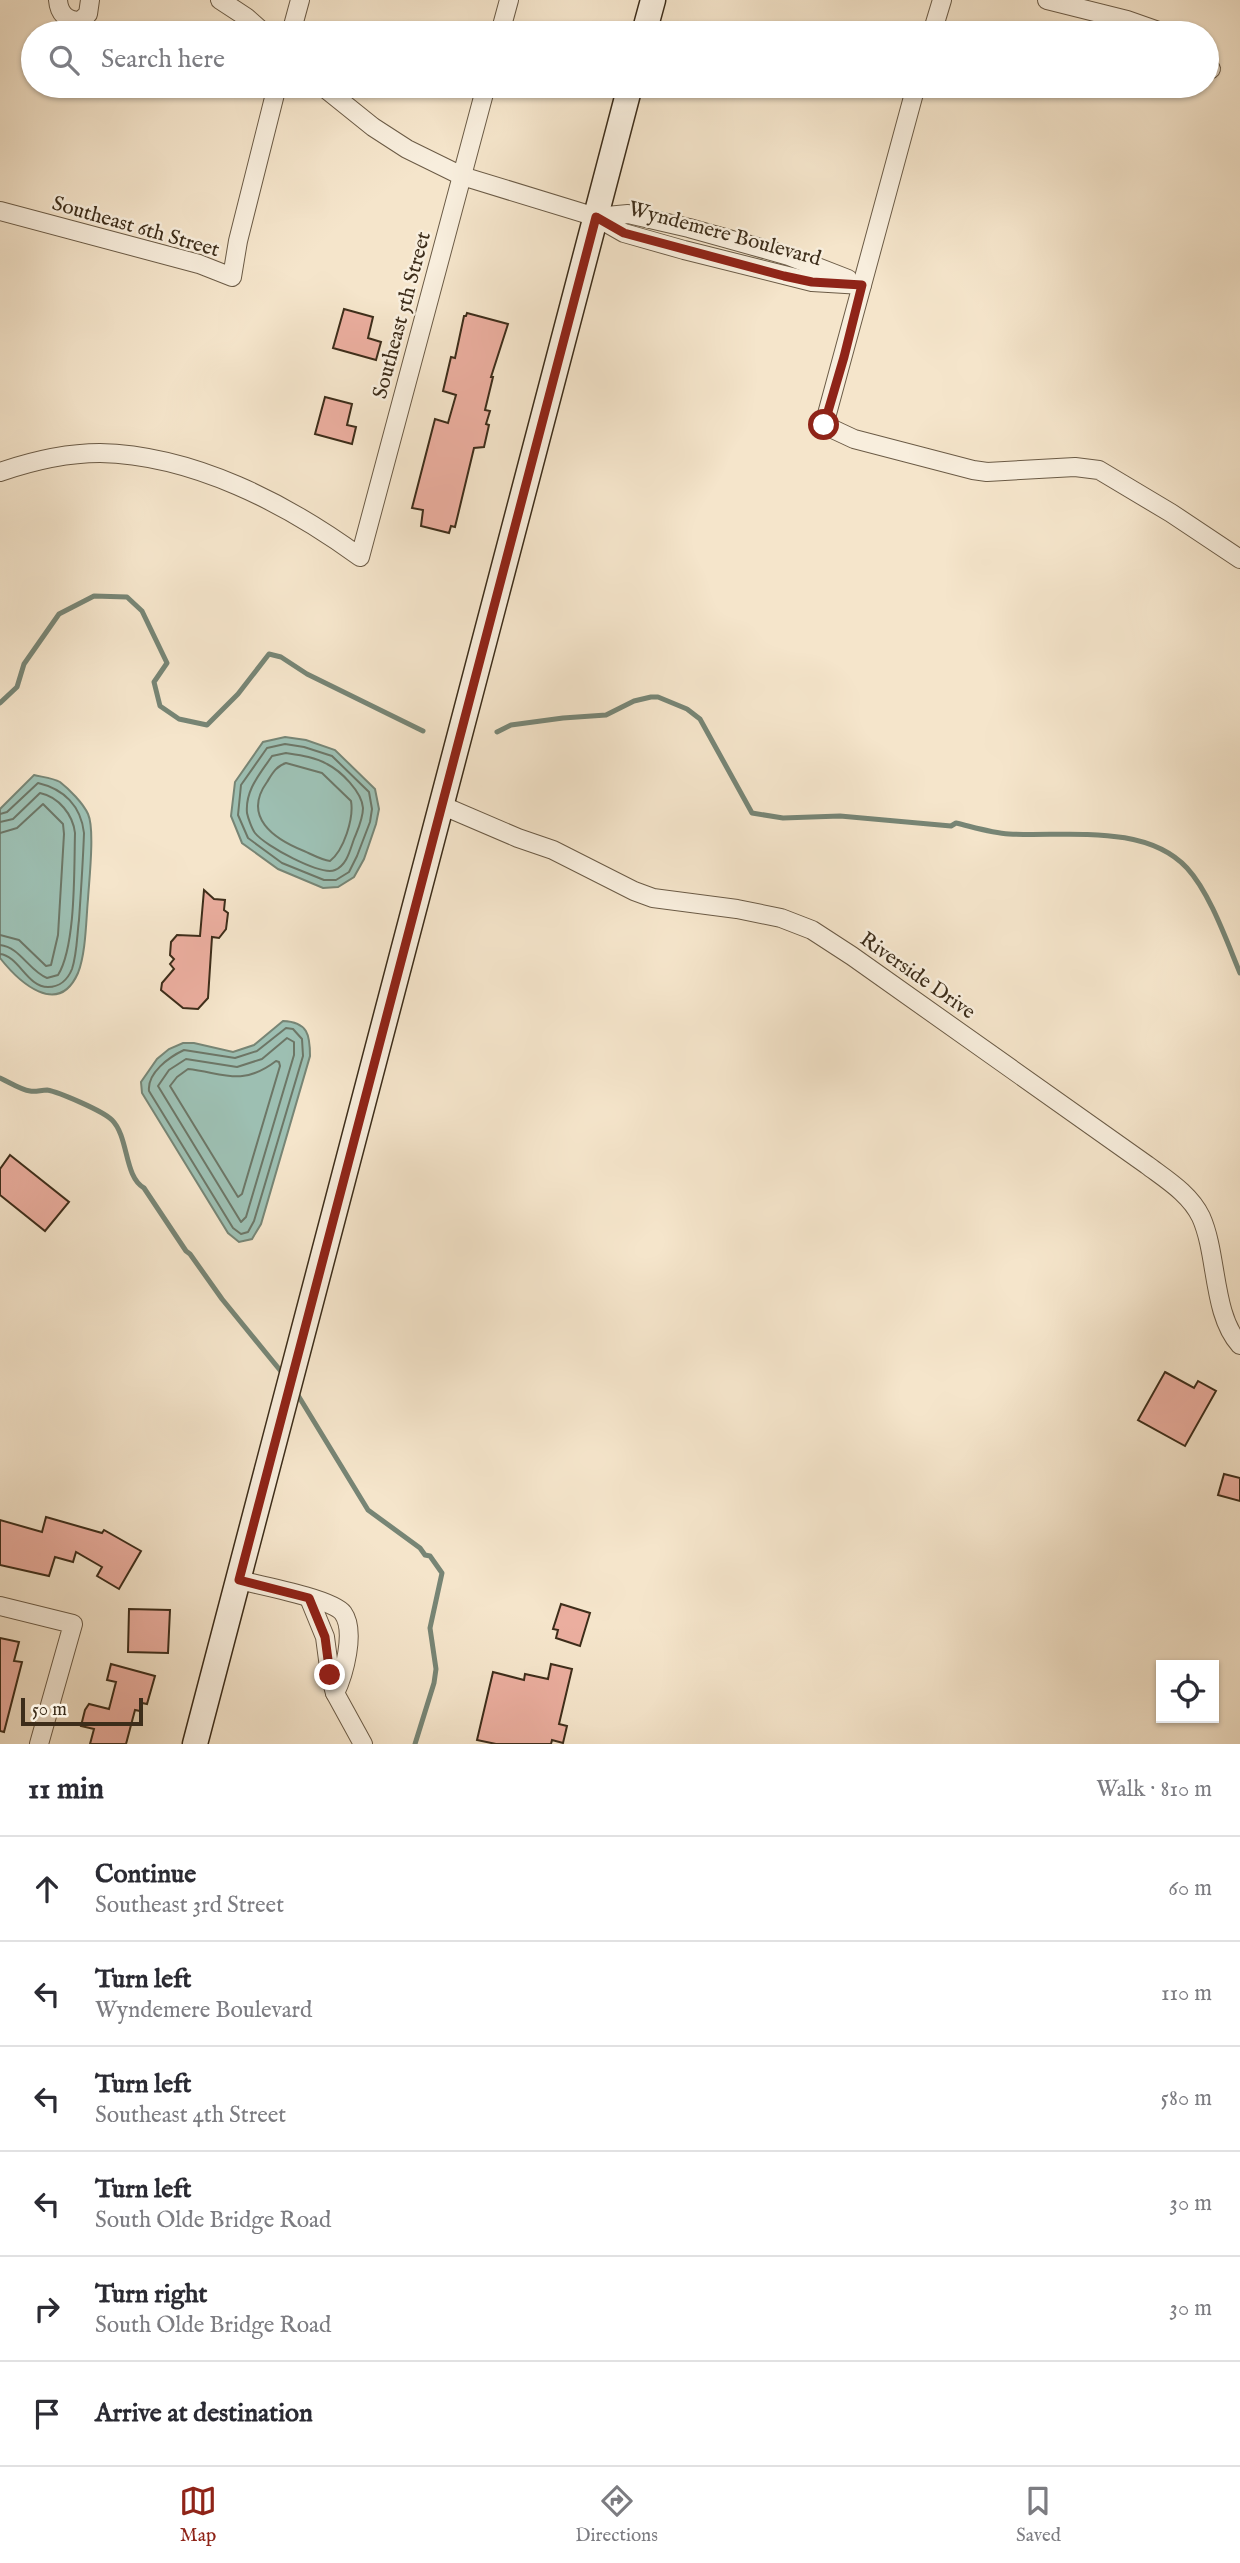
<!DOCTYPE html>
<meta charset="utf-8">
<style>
:root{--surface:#fff;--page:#f2f2f3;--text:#2b2b33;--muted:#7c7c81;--line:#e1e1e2;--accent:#8f2418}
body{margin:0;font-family:"IM FELL English",serif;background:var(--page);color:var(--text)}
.controls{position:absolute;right:21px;bottom:21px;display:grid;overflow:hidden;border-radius:0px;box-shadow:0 2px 5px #0004}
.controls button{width:63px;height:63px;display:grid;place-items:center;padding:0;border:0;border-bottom:2px solid var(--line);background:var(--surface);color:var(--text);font:35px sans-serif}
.scale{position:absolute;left:21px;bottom:18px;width:122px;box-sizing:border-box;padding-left:7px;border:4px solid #3d2d1a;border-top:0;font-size:19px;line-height:24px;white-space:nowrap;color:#3d2d1a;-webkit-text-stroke:5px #f8eedd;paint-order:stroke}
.stop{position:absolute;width:21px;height:21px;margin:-16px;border:5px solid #8f2418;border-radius:50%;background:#fff}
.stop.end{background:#8f2418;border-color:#fff;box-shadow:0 2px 7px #0008}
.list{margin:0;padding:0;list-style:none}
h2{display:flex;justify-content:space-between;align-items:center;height:91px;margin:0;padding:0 28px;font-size:30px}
h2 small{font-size:23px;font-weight:400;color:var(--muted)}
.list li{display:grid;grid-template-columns:46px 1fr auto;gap:21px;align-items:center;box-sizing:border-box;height:105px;padding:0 28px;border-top:2px solid var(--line)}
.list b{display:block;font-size:26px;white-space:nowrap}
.list p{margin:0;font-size:23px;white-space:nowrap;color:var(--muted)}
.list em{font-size:23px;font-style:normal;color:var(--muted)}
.icon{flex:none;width:38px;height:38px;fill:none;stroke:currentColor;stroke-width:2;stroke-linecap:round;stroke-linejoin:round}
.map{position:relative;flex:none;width:1240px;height:1744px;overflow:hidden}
.search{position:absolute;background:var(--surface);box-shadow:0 2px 5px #0004;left:21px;right:21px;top:21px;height:77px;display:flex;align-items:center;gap:18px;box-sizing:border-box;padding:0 24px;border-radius:38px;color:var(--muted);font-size:26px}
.sheet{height:721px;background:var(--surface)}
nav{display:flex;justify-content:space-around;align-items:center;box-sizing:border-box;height:98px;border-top:2px solid var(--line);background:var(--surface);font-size:19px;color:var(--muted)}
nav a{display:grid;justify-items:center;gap:4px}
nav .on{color:var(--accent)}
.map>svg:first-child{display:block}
.water{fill:#9dbfb2;stroke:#778575;stroke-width:2}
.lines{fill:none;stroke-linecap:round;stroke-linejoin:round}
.shore{stroke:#6d7666;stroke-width:2}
.stream{stroke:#778575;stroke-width:5}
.building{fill:#ebae9f;stroke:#3d2d1a;stroke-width:2}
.minor-casing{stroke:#6b5b46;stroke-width:20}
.secondary-casing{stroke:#3d2d1a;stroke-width:27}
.minor{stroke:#f8eedd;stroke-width:18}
.secondary{stroke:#f8eedd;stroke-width:24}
.route{stroke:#8f2418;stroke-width:9}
.labels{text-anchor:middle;stroke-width:5;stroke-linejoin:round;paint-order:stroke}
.street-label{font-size:21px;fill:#3d2d1a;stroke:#f8eedd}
</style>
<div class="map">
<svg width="1240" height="1744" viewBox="0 0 1240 1744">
<rect width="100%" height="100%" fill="#f5e5cb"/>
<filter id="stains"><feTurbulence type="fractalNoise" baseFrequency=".00286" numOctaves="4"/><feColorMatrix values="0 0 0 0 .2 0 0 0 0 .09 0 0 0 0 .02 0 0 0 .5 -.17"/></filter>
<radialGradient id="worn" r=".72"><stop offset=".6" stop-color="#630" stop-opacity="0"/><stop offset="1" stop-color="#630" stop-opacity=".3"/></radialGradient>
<!-- water -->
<g class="water">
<polygon points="285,737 306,740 335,750 375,789 379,809 376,824 364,859 354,877 338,887 323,888 278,869 242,843 231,816 235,782 263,742"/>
<path d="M 34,775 C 42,777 53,778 60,782 C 69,789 83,803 88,814 C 95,829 89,881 88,899 C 86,920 86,953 78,973 C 58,1018 19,982 0,958 L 0,809 Z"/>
<path d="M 283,1021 C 308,1022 310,1035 310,1056 L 261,1224 L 252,1239 L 239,1242 L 228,1233 L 142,1093 L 141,1082 L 157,1059 L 169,1049 L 183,1043 L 194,1043 L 233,1052 L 254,1045 Z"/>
</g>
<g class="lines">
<!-- shore -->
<g class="shore">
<polygon points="285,744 304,747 332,756 369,792 372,809 370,822 357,856 349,872 336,880 324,880 282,863 248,838 238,815 241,785 267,748"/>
<path d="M 286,753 C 299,755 315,757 327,764 C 341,771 362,792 363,808 C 363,819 358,829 354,839 C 350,850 347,865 335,870 C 321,876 265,846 255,833 C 252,829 248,818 247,813 C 245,790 260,774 272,756 Z"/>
<path d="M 286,763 L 322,773 L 351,801 C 354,818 344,850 330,861 C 322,860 313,855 304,851 C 274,839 242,817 267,782 C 272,774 276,766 286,763 Z"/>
<path d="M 0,814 L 7,812 L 38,783 C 64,789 81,806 84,833 C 83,862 81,891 79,920 C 77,935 77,954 72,969 C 68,979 60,987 48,987 C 27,987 19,956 0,954"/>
<path d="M 0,822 L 13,819 L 40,793 C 59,797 73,815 75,833 C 74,869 76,946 58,975 L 47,978 C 29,971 20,947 0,945"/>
<polyline points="0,833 17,828 43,804 63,824 64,834 58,935 51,965 46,966 19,940 0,935"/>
<path d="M 286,1028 L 293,1029 L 302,1039 L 303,1056 L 254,1221 L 248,1232 L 241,1234 L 233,1228 L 149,1091 C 147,1073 169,1057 184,1050 L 235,1058 L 257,1051 Z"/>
<polygon points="287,1038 294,1042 294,1055 246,1217 241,1222 158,1086 169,1070 186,1059 237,1067 262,1059"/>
<path d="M 276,1061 L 279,1062 L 280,1066 L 242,1194 L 238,1197 L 170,1086 L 177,1077 L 188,1069 C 224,1073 242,1087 276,1061 Z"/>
</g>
<!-- stream -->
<g class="stream">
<polyline points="0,703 17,687 24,664 59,614 94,596 127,597 142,611 167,663 154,682 160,706 179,719 207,725 238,694 269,654 281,657 307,674 423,731"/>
<path d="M 497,732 L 511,725 L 563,718 L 606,715 L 634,701 L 651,697 L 658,697 L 687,709 L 700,719 L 752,813 L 783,818 L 840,816 L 951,826 L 956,823 C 973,827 992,833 1009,834 C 1066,837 1145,823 1187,868 C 1210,893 1227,942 1240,973"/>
<path d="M 0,1078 C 9,1082 21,1090 30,1091 C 36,1092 41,1090 47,1090 C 59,1092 103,1111 112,1120 C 129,1137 124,1177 144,1188 L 186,1251 L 190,1254 L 222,1299 L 284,1375"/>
<polyline points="296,1392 368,1510 420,1548 425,1555 430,1556 442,1573 430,1628 436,1669 434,1683 415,1744"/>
</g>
</g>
<!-- building -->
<g class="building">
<polygon points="344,309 373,317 368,338 381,342 376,360 333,348"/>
<polygon points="467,313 508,324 491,377 493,377 485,410 490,411 486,424 489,425 484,447 474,448 455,527 451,526 449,533 421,526 423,510 412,508 435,419 448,423 456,395 443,391 451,357 455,358 464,316 466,316"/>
<polygon points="325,397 352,404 347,425 356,427 352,444 315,434"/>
<polygon points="204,890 214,899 225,900 224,910 228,913 226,929 219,938 212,937 208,998 198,1009 183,1008 161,990 162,983 174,969 170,964 174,959 170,955 171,942 177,935 200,936"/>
<polygon points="10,1155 69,1202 45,1231 0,1195 0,1169"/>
<polygon points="1165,1372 1194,1388 1198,1381 1216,1391 1185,1446 1138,1420"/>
<polygon points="1224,1474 1240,1478 1240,1501 1218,1495"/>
<polygon points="46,1517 102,1533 104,1530 141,1551 119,1589 97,1576 102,1567 76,1552 73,1562 55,1557 49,1576 0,1565 0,1520 42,1532"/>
<polygon points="561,1604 590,1613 580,1646 556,1638 558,1630 553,1629"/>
<polygon points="129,1609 170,1610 168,1653 128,1652"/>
<polygon points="0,1638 19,1642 14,1661 22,1662 4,1732 0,1731"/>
<polygon points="111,1664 155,1676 147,1704 142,1703 140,1711 135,1710 126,1744 90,1744 94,1729 81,1726 85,1710 89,1704 109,1709 116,1682 107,1680"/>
<polygon points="551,1664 572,1669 559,1724 567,1726 563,1743 552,1740 551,1744 496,1744 477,1740 493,1672 524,1680 525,1674 548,1679"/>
</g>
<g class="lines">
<defs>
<g id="minor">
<path d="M 58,0 C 59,13 66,21 80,21 L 88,14 L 90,0"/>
<polyline points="220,0 246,17 264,33"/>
<polyline points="1047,0 1127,20 1164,33"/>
<polyline points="291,33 300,0"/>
<polyline points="500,33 509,0"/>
<polyline points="932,33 942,0"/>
<polyline points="1207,66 1211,69"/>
<polyline points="322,86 373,127 407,149 462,176 596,217 624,233 684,250 812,282 862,285"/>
<polyline points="916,86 824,425 854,439 973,470 987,472 1075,467 1099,470 1171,513 1240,559"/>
<polyline points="0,211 199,264 232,277 238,241 277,86"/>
<polyline points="596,217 628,214 689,228 789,256 848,279"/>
<path d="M 0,472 C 32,461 65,453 100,453 C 193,455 286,503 360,557 L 486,86"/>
<path d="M 441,805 L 518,838 L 553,850 L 634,891 L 653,898 L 737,909 L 781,918 L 812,930 L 852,956 L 1147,1165 C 1167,1180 1190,1194 1201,1217 C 1218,1255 1212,1314 1240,1345"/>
<path d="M 239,1580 C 259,1585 333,1599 343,1613 C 356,1631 344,1675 335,1693"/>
<polyline points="309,1598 325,1637 330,1675 335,1693 363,1744"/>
<polyline points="0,1606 73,1624 39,1744"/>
</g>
<g id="secondary">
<polyline points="644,33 653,0"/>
<polyline points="195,1744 630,86"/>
</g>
</defs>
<!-- minor casing -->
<use href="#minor" class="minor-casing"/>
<!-- secondary casing -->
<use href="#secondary" class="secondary-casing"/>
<!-- minor -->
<use href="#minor" class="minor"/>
<!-- secondary -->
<use href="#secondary" class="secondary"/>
</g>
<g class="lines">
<!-- route -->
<polyline class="route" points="330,1675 325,1637 309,1598 239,1580 596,217 624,233 784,276 812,282 862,285 844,357 824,425"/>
</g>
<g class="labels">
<!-- street labels -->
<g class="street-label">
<text transform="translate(136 226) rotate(16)" y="7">Southeast 6th Street</text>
<text transform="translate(725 233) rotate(15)" y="7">Wyndemere Boulevard</text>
<text transform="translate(401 315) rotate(-75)" y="7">Southeast 5th Street</text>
<text transform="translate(918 975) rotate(35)" y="7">Riverside Drive</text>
</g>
</g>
<rect width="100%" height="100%" filter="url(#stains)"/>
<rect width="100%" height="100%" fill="url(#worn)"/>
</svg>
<div class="controls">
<button><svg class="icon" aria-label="locate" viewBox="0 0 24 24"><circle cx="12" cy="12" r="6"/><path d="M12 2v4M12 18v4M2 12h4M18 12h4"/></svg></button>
</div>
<div class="scale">50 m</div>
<div class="stop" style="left:824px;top:425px"></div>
<div class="stop end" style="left:330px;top:1675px"></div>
<div class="search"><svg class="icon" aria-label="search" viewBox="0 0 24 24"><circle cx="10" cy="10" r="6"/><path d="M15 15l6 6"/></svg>Search here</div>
</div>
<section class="sheet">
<h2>11 min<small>Walk · 810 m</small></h2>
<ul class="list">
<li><svg class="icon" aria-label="ahead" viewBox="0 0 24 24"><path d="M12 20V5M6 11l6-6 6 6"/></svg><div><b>Continue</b><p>Southeast 3rd Street</p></div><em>60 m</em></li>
<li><svg class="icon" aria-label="left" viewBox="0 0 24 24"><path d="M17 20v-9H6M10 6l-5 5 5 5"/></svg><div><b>Turn left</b><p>Wyndemere Boulevard</p></div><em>110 m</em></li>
<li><svg class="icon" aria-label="left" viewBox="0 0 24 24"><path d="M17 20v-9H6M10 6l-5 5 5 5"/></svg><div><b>Turn left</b><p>Southeast 4th Street</p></div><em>580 m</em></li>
<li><svg class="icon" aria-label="left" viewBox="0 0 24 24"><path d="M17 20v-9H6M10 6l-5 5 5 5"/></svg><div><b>Turn left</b><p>South Olde Bridge Road</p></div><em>30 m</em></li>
<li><svg class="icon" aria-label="right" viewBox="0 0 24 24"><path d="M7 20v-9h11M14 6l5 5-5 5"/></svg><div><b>Turn right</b><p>South Olde Bridge Road</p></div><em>30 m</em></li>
<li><svg class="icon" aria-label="arrive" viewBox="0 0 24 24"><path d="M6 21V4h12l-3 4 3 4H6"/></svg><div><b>Arrive at destination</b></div></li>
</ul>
</section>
<nav>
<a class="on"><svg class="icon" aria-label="map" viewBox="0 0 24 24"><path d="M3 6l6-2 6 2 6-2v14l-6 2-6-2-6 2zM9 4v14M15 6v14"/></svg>Map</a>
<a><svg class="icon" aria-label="directions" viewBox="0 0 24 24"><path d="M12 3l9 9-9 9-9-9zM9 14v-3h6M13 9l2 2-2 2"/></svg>Directions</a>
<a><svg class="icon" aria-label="saved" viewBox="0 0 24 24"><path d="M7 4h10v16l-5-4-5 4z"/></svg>Saved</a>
</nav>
